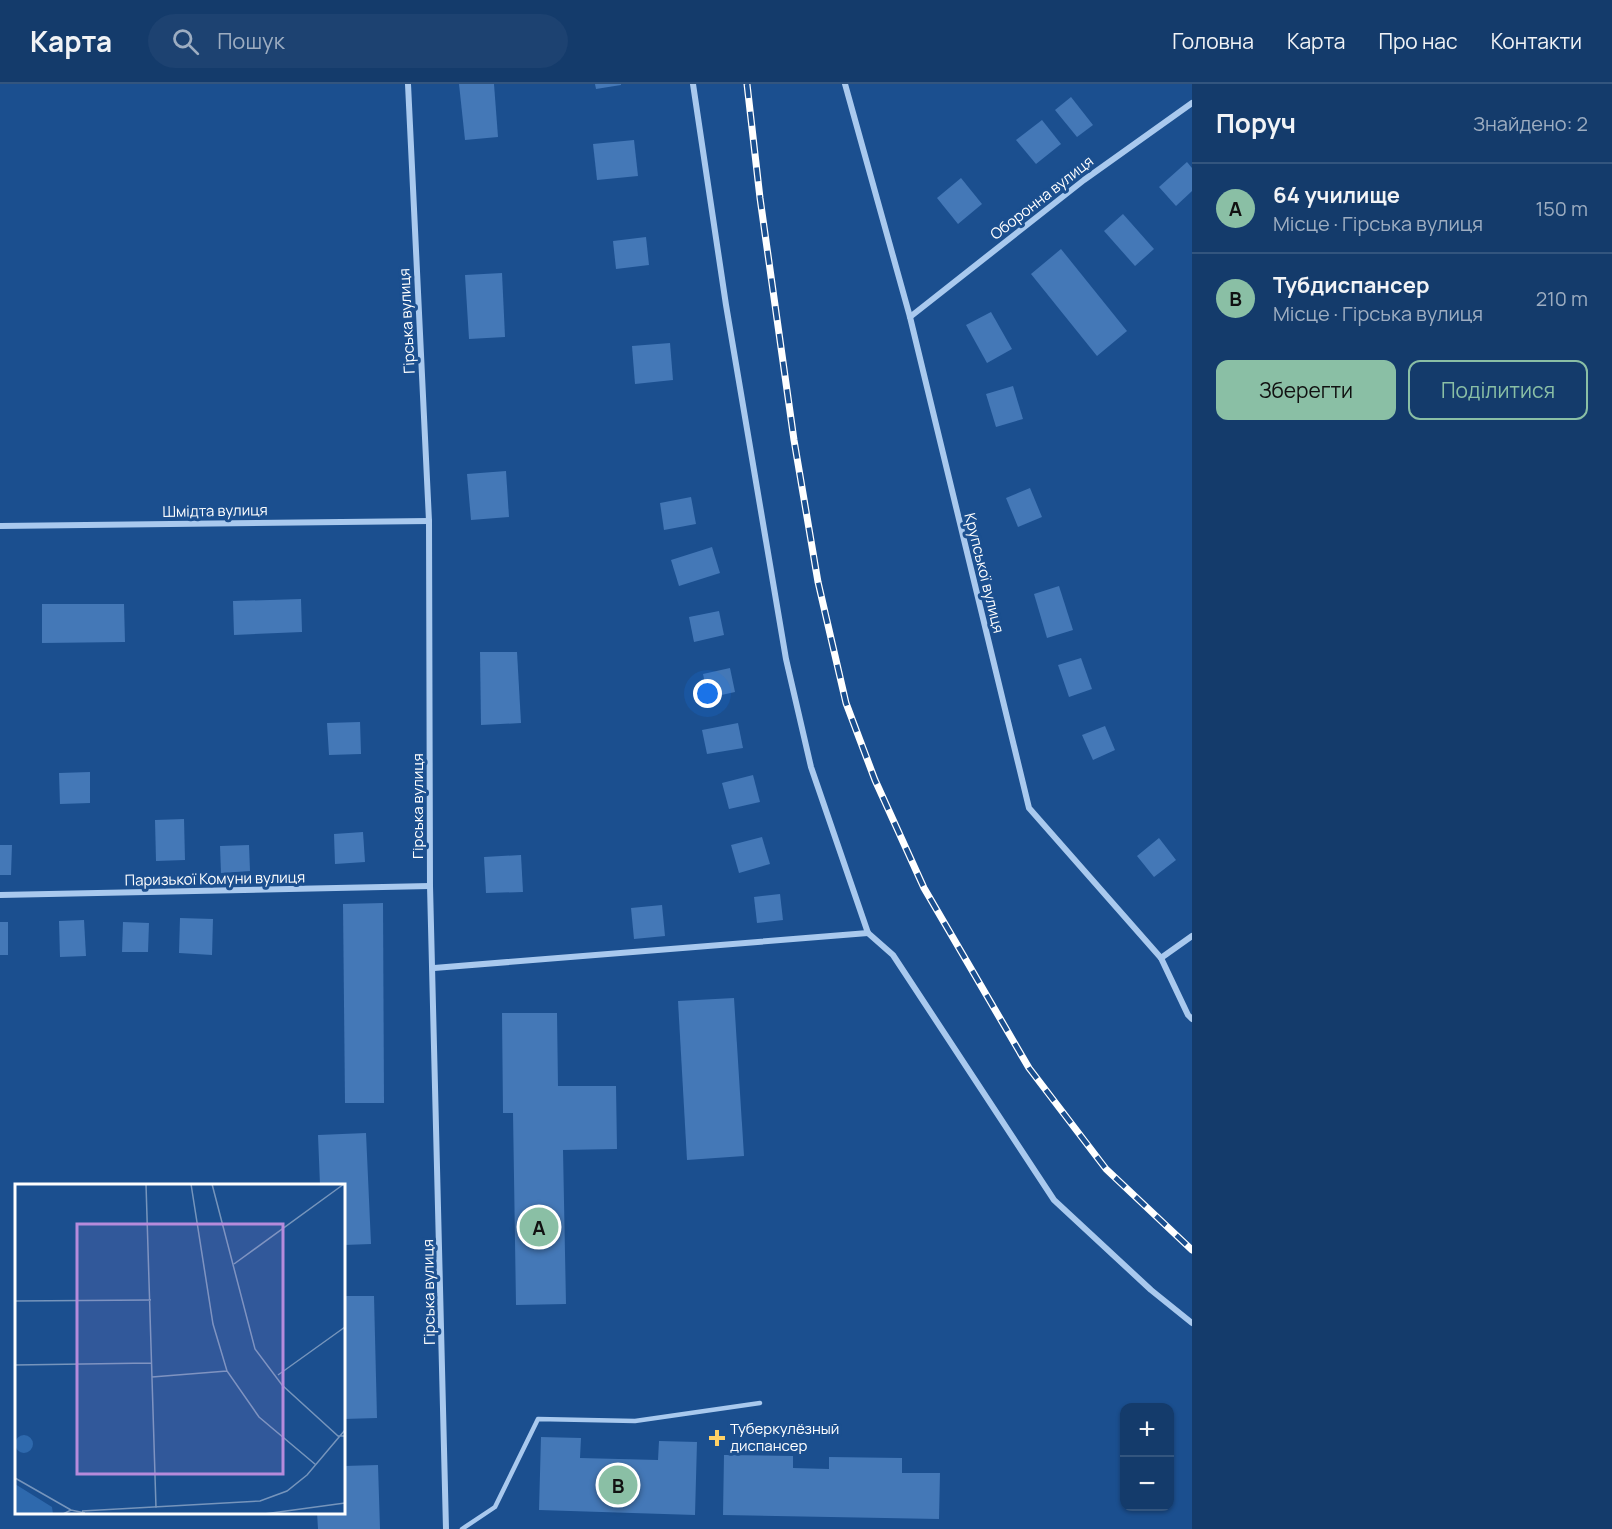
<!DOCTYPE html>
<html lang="uk">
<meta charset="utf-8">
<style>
:root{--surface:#143b6b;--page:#1d4271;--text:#f1f3f6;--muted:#9dadc1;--line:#33557e;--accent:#8abfa5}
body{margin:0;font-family:Manrope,sans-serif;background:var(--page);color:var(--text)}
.controls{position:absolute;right:18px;bottom:18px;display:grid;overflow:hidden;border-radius:12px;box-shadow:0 2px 4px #0004}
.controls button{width:54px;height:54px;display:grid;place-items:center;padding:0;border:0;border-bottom:2px solid var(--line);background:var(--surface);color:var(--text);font:30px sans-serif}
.you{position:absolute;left:708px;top:610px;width:21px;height:21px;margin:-15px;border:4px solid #fff;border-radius:50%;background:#1a73e8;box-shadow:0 0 0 9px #1a73e833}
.badge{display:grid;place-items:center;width:39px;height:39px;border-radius:50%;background:var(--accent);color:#111;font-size:20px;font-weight:700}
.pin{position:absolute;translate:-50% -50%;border:3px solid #fff;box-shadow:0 2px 6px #0006}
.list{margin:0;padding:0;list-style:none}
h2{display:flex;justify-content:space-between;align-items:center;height:78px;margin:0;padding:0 24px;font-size:26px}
h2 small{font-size:20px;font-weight:400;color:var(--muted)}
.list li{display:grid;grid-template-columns:39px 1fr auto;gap:18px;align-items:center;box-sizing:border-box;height:90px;padding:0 24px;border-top:2px solid var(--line)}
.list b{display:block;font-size:22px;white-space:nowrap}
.list p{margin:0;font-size:20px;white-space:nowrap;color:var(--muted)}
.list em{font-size:20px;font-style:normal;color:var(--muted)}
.actions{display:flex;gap:12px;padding:18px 24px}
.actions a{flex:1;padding:14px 0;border:2px solid var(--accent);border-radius:12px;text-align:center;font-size:21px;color:var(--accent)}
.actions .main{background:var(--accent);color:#111}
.icon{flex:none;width:33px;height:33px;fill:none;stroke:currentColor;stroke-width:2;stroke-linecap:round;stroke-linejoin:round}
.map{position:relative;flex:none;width:1192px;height:1445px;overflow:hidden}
header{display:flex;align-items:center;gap:36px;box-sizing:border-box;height:84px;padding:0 30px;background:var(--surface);border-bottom:2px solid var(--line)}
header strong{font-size:28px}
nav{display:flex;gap:33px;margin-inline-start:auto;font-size:21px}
.search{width:420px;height:54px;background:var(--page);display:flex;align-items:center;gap:15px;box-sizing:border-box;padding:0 21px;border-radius:33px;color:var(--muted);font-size:22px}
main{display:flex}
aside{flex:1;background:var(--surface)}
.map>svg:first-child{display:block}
.building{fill:#4478b7}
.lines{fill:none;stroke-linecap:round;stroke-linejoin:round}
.lane{stroke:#a9c9ee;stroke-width:4.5}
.street{stroke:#a9c9ee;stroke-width:6}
.rail-casing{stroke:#fff;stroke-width:7}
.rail{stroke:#1b4f8f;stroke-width:4.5;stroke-dasharray:14;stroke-linecap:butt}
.poi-dot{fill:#ffd166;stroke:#1b4f8f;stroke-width:2}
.labels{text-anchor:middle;stroke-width:6;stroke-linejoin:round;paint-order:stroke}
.street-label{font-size:15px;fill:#fff;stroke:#1b4f8f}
.poi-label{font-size:15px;fill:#fff;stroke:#1b4f8f;text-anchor:start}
.inset-road{fill:none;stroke:#7695bc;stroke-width:1.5}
.view{fill:#b68bdc;fill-opacity:0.15;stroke:#b68bdc;stroke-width:3}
.inset-edge{fill:none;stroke:#fff;stroke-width:3}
</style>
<header>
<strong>Карта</strong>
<div class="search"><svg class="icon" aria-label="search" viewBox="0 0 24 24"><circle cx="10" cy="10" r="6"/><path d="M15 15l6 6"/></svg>Пошук</div>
<nav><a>Головна</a><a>Карта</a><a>Про нас</a><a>Контакти</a></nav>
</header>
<main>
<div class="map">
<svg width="1192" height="1445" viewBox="0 0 1192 1445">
<rect width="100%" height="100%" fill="#1b4f8f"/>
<!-- building -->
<g class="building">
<polygon points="459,0 494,0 498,53 465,56"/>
<polygon points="595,0 621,0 621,1 596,5"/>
<polygon points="1071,13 1093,41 1077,53 1055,26"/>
<polygon points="1042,36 1061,60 1036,80 1016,56"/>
<polygon points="634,56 638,92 597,96 593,60"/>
<polygon points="1187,78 1192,84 1192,107 1176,122 1159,103"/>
<polygon points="961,94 982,120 958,140 937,114"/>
<polygon points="1123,130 1154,165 1135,182 1104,147"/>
<polygon points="646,153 649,181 616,185 613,157"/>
<polygon points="1061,165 1127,247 1097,272 1031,190"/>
<polygon points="502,189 505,253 469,255 465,191"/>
<polygon points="991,228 1012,265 987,279 966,241"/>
<polygon points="670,259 673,296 635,300 632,262"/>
<polygon points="1013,302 1023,335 996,343 986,310"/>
<polygon points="506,387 509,433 471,436 467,390"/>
<polygon points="1030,404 1042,433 1018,443 1006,414"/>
<polygon points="691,413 696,440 664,446 660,419"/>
<polygon points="712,463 720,489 679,502 671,476"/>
<polygon points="1059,502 1073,546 1047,554 1034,510"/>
<polygon points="301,515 302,548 234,551 233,517"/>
<polygon points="42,520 124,520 125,558 42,559"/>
<polygon points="719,527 724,551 694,558 689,533"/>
<polygon points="480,568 517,568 521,639 481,641"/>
<polygon points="1081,574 1092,605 1069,613 1058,581"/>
<polygon points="730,584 735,608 708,614 703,590"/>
<polygon points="360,638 361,670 329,671 327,639"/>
<polygon points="738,639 743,664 707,670 702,646"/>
<polygon points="1105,642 1115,666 1093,676 1082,651"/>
<polygon points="90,688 90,719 60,720 59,689"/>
<polygon points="753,691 760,718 729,725 722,699"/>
<polygon points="184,735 185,776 156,777 155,736"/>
<polygon points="363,748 365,778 335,780 334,750"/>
<polygon points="762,753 770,780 739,789 731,761"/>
<polygon points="1159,754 1176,776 1154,793 1137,772"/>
<polygon points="0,761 12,761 11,791 0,791"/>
<polygon points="249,761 250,787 221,789 220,762"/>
<polygon points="521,771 523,808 486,809 484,773"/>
<polygon points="780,810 783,836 757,839 754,813"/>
<polygon points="383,819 384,1019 345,1019 343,820"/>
<polygon points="662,821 665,852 634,855 631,824"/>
<polygon points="180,834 213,835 212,871 179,869"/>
<polygon points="84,836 86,872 60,873 59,837"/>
<rect x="0" y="838" width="8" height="33"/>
<polygon points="123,838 149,839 148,868 122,868"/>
<polygon points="734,914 744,1072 687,1076 678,917"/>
<polygon points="502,929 557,929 558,1002 616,1002 617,1065 563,1066 566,1220 516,1221 513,1029 503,1029"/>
<polygon points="366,1049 371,1160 344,1161 344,1101 320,1101 318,1051"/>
<polygon points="344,1212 374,1212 377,1334 344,1335"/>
<polygon points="541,1353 581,1354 580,1374 658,1376 659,1357 697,1358 695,1431 539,1426"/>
<polygon points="724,1371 793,1372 793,1384 829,1385 829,1373 902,1374 902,1389 940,1389 939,1435 723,1431"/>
<polygon points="378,1381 380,1445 318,1445 317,1428 344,1428 344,1382"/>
</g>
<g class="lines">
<!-- lane -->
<polyline class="lane" points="462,1445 495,1423 538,1335 635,1337 760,1319"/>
<!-- street -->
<g class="street">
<polyline points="408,0 429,437 430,802 446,1445"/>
<polyline points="693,0 726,221 786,575 811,683 868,849 893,871 1054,1116 1151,1206 1192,1239"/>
<polyline points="845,0 910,233 1029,724 1161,874 1188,931 1192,935"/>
<polyline points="910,233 1084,96 1192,19"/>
<polyline points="0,442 429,437"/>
<polyline points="0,811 430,802"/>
<polyline points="1161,874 1192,852"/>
<polyline points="434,884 868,849"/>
</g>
<defs>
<polyline id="rail" points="747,0 760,114 794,356 818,498 846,619 875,696 924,804 1029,984 1106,1085 1192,1166"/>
</defs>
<!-- rail casing -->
<use href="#rail" class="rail-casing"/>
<!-- rail -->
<use href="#rail" class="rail"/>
</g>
<!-- markers -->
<path class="poi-dot" d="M714 1345h6v6h6v6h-6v6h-6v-6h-6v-6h6z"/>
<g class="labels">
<!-- street labels -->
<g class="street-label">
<text transform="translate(1042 114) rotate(-38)" y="5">Оборонна вулиця</text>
<text transform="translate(407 237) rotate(-93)" y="5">Гірська вулиця</text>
<text transform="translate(215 427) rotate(-1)" y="5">Шмідта вулиця</text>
<text transform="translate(984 489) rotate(76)" y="5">Крупської вулиця</text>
<text transform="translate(418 722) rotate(-90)" y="5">Гірська вулиця</text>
<text transform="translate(215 795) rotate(-1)" y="5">Паризької Комуни вулиця</text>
<text transform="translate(429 1208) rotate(-91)" y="5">Гірська вулиця</text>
</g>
<!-- poi labels -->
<g class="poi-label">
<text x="730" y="1350">Туберкулёзный<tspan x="730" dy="17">диспансер</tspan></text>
</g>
</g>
<!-- overview -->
<g transform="translate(15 1100)">
<rect width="330" height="330" fill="#1b4f8f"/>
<path d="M0 260a9 9 0 1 1 18 0a9 9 0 1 1-18 0ZM 0,300 L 37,323 L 38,330 L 0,330 Z" fill="#2e69ad"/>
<path class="inset-road" d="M 131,0 L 141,324M 176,0 L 198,140 L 212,187 L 244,233 L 301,281M 197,0 L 240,165 L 267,201 L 323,252 L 330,252M 219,80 L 329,0M 0,117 L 136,116M 0,181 L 136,179M 263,191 L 330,143M 137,193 L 212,187M 0,294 L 56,326M 67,327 L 245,317 L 272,307 L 292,291 L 330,246M 48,330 L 56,326 L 70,329M 249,330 L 330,319"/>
<path class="view" d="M 62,40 L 268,40 L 268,290 L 62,290 Z"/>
<rect width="330" height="330" class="inset-edge"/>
</g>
</svg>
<div class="controls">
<button>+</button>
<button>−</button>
</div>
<div class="you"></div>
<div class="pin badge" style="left:539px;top:1143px">A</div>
<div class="pin badge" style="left:618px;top:1401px">B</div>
</div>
<aside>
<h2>Поруч<small>Знайдено: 2</small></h2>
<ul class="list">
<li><span class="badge">A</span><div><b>64 училище</b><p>Місце · Гірська вулиця</p></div><em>150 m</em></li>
<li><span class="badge">B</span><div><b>Тубдиспансер</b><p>Місце · Гірська вулиця</p></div><em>210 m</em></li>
</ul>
<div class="actions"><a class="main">Зберегти</a><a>Поділитися</a></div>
</aside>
</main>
